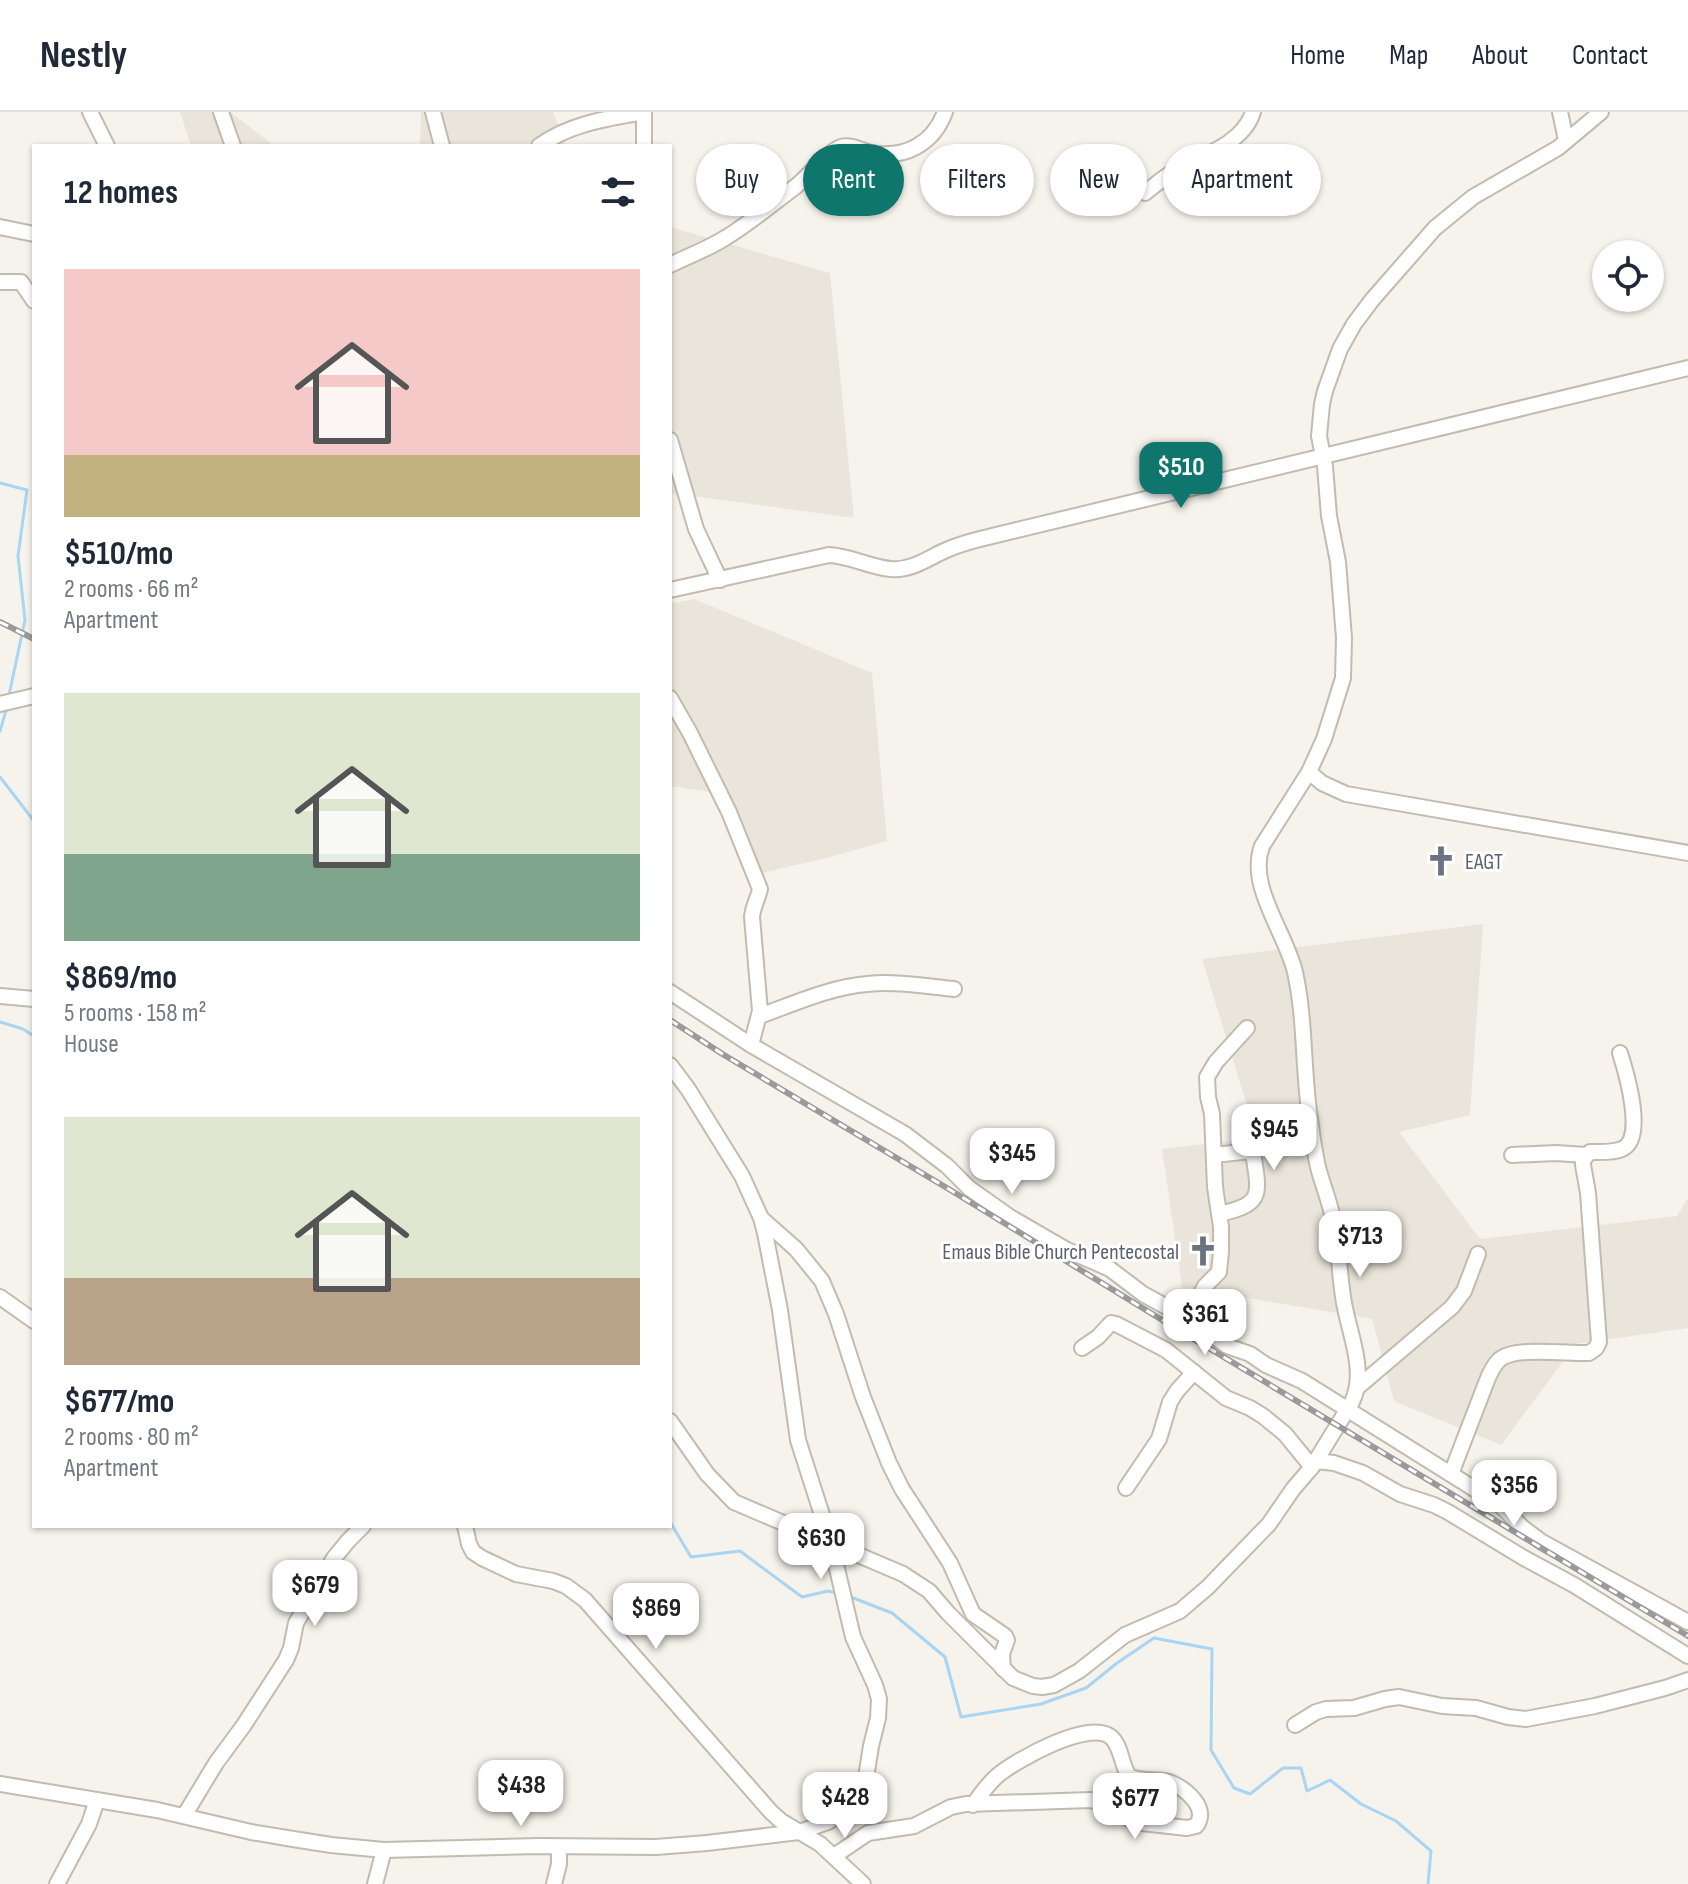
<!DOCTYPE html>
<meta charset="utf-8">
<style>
body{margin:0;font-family:"Sofia Sans Condensed",sans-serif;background:#f6f6f7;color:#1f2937;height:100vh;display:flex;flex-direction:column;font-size:30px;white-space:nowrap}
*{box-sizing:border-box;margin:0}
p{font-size:26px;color:#747a83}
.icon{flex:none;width:44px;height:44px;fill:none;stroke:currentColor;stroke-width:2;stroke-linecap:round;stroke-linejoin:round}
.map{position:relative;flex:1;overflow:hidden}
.side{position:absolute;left:32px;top:32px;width:640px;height:1384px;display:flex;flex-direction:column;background:#fff;border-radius:0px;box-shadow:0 2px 6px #0004}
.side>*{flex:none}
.hud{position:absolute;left:696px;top:32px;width:760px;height:72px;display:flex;gap:16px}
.fabs{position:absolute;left:1592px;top:128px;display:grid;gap:16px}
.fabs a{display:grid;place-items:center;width:72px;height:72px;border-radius:50%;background:#fff;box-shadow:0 2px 6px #0004;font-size:40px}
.price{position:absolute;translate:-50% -68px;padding:0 18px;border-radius:16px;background:#fff;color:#222;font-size:26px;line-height:52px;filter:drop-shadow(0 2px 4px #0008)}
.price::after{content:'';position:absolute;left:50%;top:48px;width:24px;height:18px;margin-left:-12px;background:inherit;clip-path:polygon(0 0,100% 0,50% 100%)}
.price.selected{background:#0f766e;color:#fff}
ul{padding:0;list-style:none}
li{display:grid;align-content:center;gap:16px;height:424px;padding:0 32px}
li span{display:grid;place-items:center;height:248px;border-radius:0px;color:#555}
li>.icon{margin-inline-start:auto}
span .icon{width:144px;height:144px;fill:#fffc;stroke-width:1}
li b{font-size:34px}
h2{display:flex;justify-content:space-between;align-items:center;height:96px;padding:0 32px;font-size:34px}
.pill{padding:0 28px;border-radius:36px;background:#fff;box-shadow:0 2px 6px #0004;font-size:28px;line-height:72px}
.pill.selected{background:#0f766e;color:#fff}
header{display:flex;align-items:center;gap:48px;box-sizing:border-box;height:112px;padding:0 40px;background:#fff;border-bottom:2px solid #e0e1e3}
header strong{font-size:38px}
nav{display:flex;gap:44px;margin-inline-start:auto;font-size:28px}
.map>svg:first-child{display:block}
.residential{fill:#eae5da}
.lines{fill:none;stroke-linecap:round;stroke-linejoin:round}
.stream{stroke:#a9d4f2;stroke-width:3}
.minor-casing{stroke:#c2bbae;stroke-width:18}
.minor{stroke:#fff;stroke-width:14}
.rail-casing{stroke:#9a9a9a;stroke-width:6}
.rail{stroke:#fff;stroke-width:3;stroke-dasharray:9;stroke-linecap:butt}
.labels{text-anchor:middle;stroke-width:6;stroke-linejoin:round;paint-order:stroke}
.worship-label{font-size:22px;fill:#5b616d;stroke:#fff;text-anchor:start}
</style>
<header>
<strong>Nestly</strong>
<nav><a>Home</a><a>Map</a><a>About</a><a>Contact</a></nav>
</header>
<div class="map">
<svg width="1688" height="1772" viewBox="0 0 1688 1772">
<rect width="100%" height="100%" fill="#f6f3ec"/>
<g class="residential">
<polygon points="180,0 230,0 275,34 191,34"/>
<polygon points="421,0 553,0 567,34 420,34"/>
<polygon points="670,115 830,161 854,406 670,381"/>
<polygon points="694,487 872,561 887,729 826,746 762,761 723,682 670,674 670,492"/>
<polygon points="1483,812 1470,1003 1399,1020 1480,1127 1677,1104 1688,1086 1688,1216 1576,1232 1501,1333 1394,1289 1372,1207 1182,1175 1162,1037 1257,1026 1202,847"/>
</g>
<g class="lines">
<g class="stream">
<polyline points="0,371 27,378 18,444 25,508 9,583"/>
<polyline points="0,619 7,595"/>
<polyline points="0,665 34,709"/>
<polyline points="0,910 23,917 34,924"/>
<polyline points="670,1410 691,1445 740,1439 802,1485 828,1479 836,1481"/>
<polyline points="848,1484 892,1501 945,1545 961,1605 1041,1592 1086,1576 1117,1551 1154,1526 1212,1537 1211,1638 1234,1676 1250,1682 1283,1656 1301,1656 1307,1679 1330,1668 1361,1692 1396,1709 1431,1739 1428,1772"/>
</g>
<g class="minor-casing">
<g id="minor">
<polyline points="90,0 107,34"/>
<polyline points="221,0 233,34"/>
<polyline points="433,0 442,34"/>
<polyline points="1560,0 1566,28"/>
<path d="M539 34C569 12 608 6 644 0"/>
<polyline points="644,34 644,0"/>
<path d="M1145 81C1155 73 1164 65 1175 59 1202 44 1243 32 1253 0"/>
<polyline points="0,115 34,122"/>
<path d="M670 153C688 144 708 137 725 126 750 111 772 92 795 75 807 66 829 39 841 35 851 32 862 39 871 41 905 47 933 32 945 0"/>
<polyline points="0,170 21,170 34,189"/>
<polyline points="670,328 696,417 720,468"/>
<path d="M670 478 829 443C851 444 869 455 891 457 910 459 927 447 944 439 955 434 968 430 980 427L1688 256"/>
<path d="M670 586 690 621 729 700 760 777C758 787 753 794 752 805L760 899 751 933"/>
<polyline points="0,592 34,584"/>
<polyline points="1309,660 1322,671 1346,682 1688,741"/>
<polyline points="670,880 751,933 905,1022 947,1054 969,1076 1010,1105 1067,1138 1110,1157 1143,1182 1196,1211 1227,1234 1250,1242 1266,1253 1302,1269 1500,1393 1522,1415 1542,1430 1688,1510"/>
<polyline points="0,884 34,887"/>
<path d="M759 904C794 892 830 875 867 872 895 869 925 874 954 877"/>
<path d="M1214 1043 1251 1039 1253 1041C1260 1084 1263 1092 1219 1102"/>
<polyline points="1512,1043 1556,1041 1586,1043"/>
<polyline points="762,1107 796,1137 822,1169 836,1202 863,1285 889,1351 902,1377 950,1451 973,1502 1005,1524 1007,1528 1002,1542 1003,1557"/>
<polyline points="0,1185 34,1209"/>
<polyline points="1196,1211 1198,1187 1205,1174 1219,1160 1221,1140 1221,1115 1215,1075 1212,1002 1208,985 1207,965 1216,950 1247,916"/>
<polyline points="1082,1236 1098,1225 1111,1211 1116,1212 1166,1238 1226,1286 1250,1296 1263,1304 1285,1322 1312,1355"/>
<polyline points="1358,1275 1452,1195 1464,1179 1478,1142"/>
<path d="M670 1309 707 1362 734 1390 903 1462 929 1479 948 1501 1013 1566 1033 1574 1042 1575 1054 1573 1079 1559 1125 1523 1180 1499 1208 1475 1269 1412 1293 1377 1312 1355 1352 1290C1366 1261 1351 1226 1345 1196 1339 1168 1340 1139 1334 1111 1331 1094 1324 1076 1319 1059 1314 1040 1312 1019 1309 999 1303 953 1305 905 1295 860 1286 821 1247 774 1262 734L1309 660 1324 627 1343 566 1344 526 1338 450 1329 404 1325 354 1319 324 1322 292 1325 279 1340 237 1354 212 1372 188 1435 116 1473 85 1558 36 1601 0"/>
<polyline points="1316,1349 1334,1351 1363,1361 1400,1382 1434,1393 1448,1400 1524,1446 1574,1473 1688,1544"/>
<path d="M1451 1362 1486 1271C1489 1263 1493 1254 1499 1248 1514 1234 1568 1242 1589 1241L1596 1236 1599 1230 1588 1081 1583 1053V1048L1590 1040C1600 1040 1613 1041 1622 1037 1646 1027 1626 960 1620 941"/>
<polyline points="1126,1376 1159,1327 1170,1290 1177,1279 1194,1260"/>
<polyline points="465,1414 469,1432 473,1440 482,1446 516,1462 553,1469 566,1474 585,1488 771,1700 781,1709 820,1732 863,1772"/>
<polyline points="1295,1613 1316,1600 1326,1597 1354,1596 1385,1587 1399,1585 1442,1594 1476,1596 1508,1605 1526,1607 1595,1594 1665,1576 1688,1568"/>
<polyline points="0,1672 157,1698 251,1720 293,1727 331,1733 384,1738 539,1734 656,1735 707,1731 799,1720 828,1710 855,1692 861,1687 864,1678 871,1634 878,1606 879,1587 875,1573 853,1525 831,1431 798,1328 780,1198 765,1121 761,1106 742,1064 688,977 670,953"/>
<polyline points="184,1704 216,1651 244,1613 286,1548 291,1536 296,1511 334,1446 348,1429 363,1414"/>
<path d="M834 1744 868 1721 914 1714 951 1695 966 1692 1091 1688 1105 1692 1130 1707 1142 1711 1187 1716 1196 1714C1210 1696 1185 1676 1169 1670 1155 1666 1142 1671 1129 1664 1121 1653 1122 1635 1111 1625 1089 1607 1016 1648 997 1664 988 1672 980 1683 973 1693"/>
<polyline points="57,1772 89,1712 97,1688"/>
<polyline points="375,1772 384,1738"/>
<polyline points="554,1772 559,1752 559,1735"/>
</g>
</g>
<use href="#minor" class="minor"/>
<g class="rail-casing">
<g id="rail">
<polyline points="0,510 34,527"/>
<polyline points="670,908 724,943 952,1079 1167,1211 1688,1524"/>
</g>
</g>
<use href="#rail" class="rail"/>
</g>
<defs>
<g id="church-bare" transform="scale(2.4)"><path d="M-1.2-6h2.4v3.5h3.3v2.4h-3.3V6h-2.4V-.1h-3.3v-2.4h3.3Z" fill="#6b7280" stroke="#fff" stroke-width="2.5" paint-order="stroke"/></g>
</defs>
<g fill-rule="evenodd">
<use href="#church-bare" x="1441" y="749"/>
<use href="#church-bare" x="1203" y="1139"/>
</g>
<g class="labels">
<g class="worship-label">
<text x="1465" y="757">EAGT</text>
<text x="1179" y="1147" text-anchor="end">Emaus Bible Church Pentecostal</text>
</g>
</g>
</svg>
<div class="fabs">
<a><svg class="icon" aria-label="locate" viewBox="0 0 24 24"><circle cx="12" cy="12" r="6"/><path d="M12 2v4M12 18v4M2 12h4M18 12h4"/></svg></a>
</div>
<b class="price selected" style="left:1181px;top:398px">$510</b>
<b class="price" style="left:1274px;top:1060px">$945</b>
<b class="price" style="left:1012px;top:1084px">$345</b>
<b class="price" style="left:1360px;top:1167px">$713</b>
<b class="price" style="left:1205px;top:1245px">$361</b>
<b class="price" style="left:1514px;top:1416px">$356</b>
<b class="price" style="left:821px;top:1469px">$630</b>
<b class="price" style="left:315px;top:1516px">$679</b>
<b class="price" style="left:656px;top:1539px">$869</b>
<b class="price" style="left:521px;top:1716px">$438</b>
<b class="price" style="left:845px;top:1728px">$428</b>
<b class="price" style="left:1135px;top:1729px">$677</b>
<div class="hud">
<a class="pill">Buy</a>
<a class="pill selected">Rent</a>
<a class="pill">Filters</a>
<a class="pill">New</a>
<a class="pill">Apartment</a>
</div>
<section class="side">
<h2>12 homes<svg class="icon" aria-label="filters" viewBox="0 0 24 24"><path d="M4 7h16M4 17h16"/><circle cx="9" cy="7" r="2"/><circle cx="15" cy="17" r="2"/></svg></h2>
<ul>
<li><span style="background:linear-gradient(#f6c9c9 75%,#c2b280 0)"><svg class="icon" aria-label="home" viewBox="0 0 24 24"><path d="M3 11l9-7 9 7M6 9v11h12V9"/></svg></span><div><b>$510/mo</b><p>2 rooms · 66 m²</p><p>Apartment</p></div></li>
<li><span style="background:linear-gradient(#dfe7d0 65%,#7fa58c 0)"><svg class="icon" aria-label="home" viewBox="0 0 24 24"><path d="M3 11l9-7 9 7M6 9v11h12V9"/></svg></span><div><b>$869/mo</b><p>5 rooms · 158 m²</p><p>House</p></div></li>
<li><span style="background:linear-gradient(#dfe7d0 65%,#b9a48a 0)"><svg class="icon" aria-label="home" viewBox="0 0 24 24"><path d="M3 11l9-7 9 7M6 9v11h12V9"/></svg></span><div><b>$677/mo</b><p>2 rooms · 80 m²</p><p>Apartment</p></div></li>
</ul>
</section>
</div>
